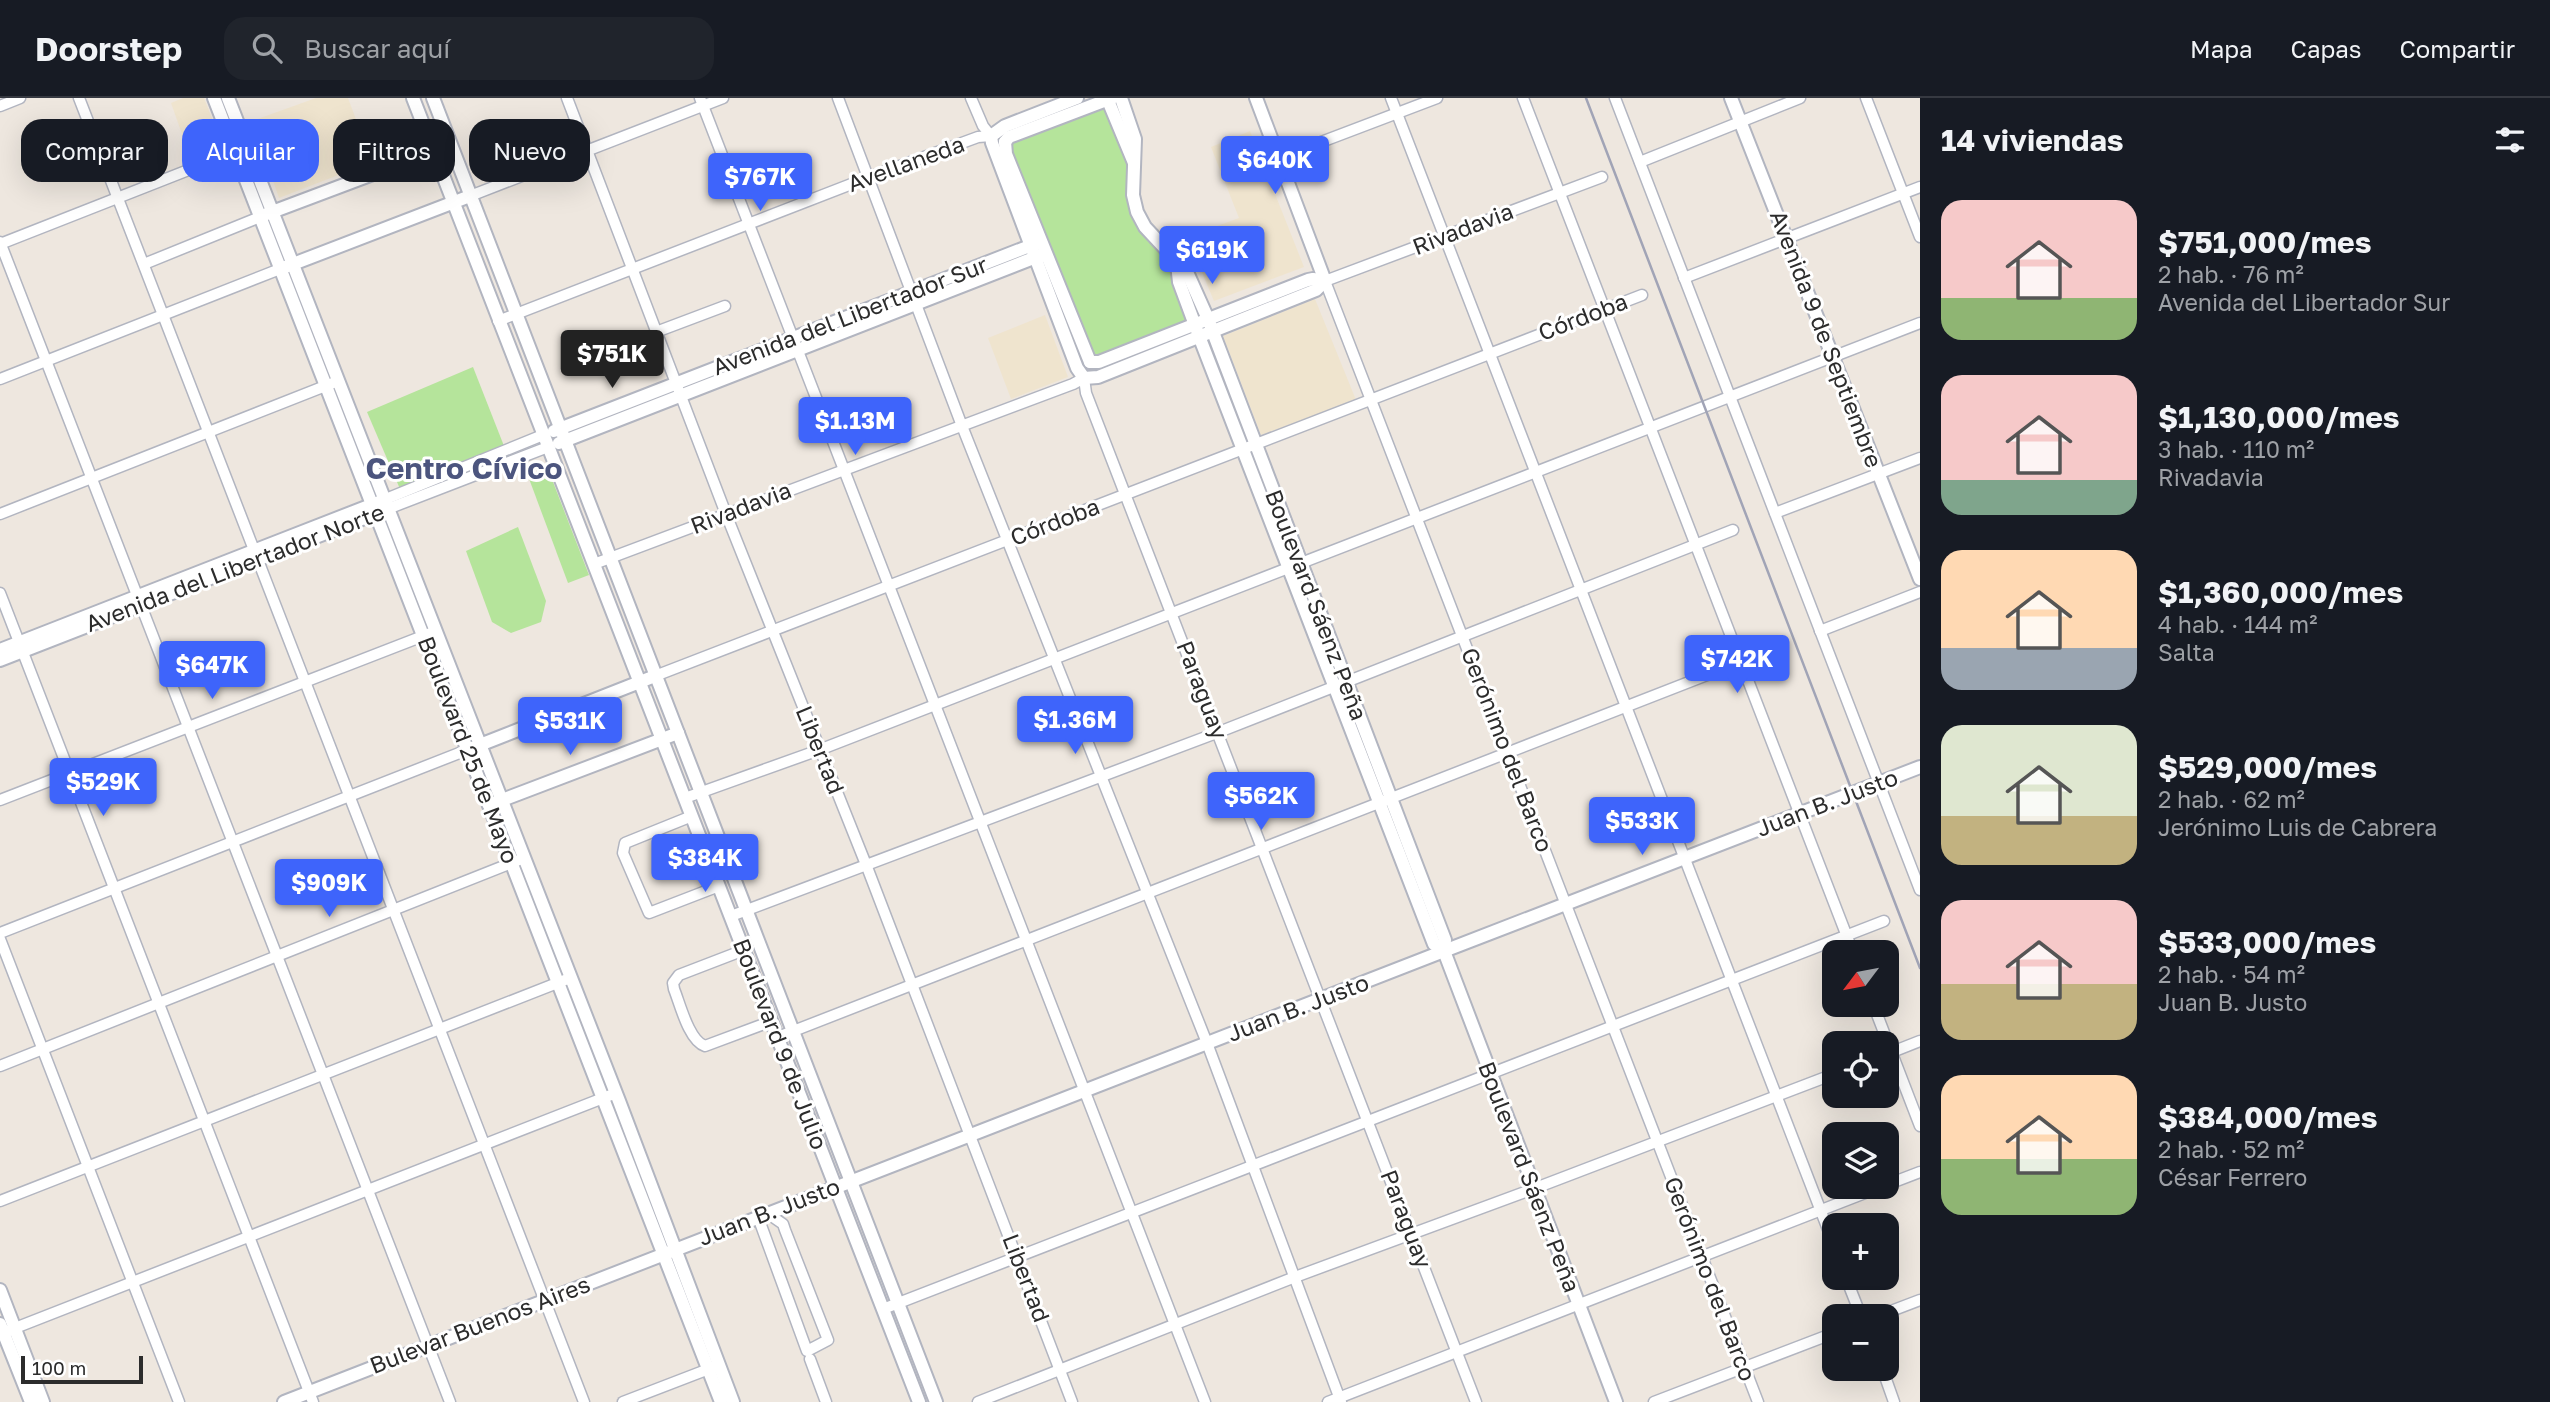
<!DOCTYPE html>
<html lang="es">
<meta charset="utf-8">
<style>
body{margin:0;font-family:"Golos Text",sans-serif;background:#20242c;color:#f1f3f6;height:100vh;display:flex;flex-direction:column;font-size:26px;white-space:nowrap}
*{box-sizing:border-box;margin:0}
p{font-size:23px;color:#9ea1a6}
.icon{flex:none;width:38px;height:38px;fill:none;stroke:currentColor;stroke-width:2;stroke-linecap:round;stroke-linejoin:round}
.map{position:relative;flex:1;overflow:hidden}
.drawer{display:flex;flex-direction:column;background:#171b24;width:630px}
.drawer>*{flex:none}
.hud{position:absolute;left:21px;top:21px;width:665px;height:63px;display:flex;gap:14px}
.needle{width:46px;rotate:238deg}
.fabs{position:absolute;left:1822px;top:842px;display:grid;gap:14px}
.fabs a{display:grid;place-items:center;width:77px;height:77px;border-radius:14px;background:#171b24;box-shadow:0 7px 28px #0002;font-size:35px}
.scale{position:absolute;left:21px;bottom:18px;width:122px;box-sizing:border-box;padding-left:7px;border:4px solid #2c2c2c;border-top:0;font-size:19px;line-height:24px;white-space:nowrap;color:#2c2c2c;-webkit-text-stroke:5px #fff;paint-order:stroke}
.price{position:absolute;translate:-50% -60px;padding:0 16px;border-radius:7px;background:#3e64fb;color:#fff;font-size:23px;line-height:46px;filter:drop-shadow(0 2px 4px #0008)}
.price::after{content:'';position:absolute;left:50%;top:42px;width:21px;height:16px;margin-left:-10px;background:inherit;clip-path:polygon(0 0,100% 0,50% 100%)}
.price.current{background:#222;color:#fff}
ul{padding:0;list-style:none}
li{display:flex;align-items:center;gap:21px;height:175px;padding:0 21px}
li span{display:grid;place-items:center;flex:none;width:196px;height:140px;border-radius:21px;color:#555}
li>.icon{margin-inline-start:auto}
span .icon{width:84px;height:84px;fill:#fffc;stroke-width:1}
li b{font-size:30px}
h2{display:flex;justify-content:space-between;align-items:center;height:84px;padding:0 21px;font-size:30px}
.chip{padding:0 24px;border-radius:21px;background:#171b24;box-shadow:0 7px 28px #0002;font-size:24px;line-height:63px}
.chip.current{background:#3e64fb;color:#fff}
header{display:flex;align-items:center;gap:42px;box-sizing:border-box;height:98px;padding:0 35px;background:#171b24;border-bottom:2px solid #363941}
header strong{font-size:33px}
nav{display:flex;gap:38px;margin-inline-start:auto;font-size:24px}
.search{width:490px;height:63px;background:#20242c;display:flex;align-items:center;gap:18px;box-sizing:border-box;padding:0 24px;border-radius:21px;color:#9ea1a6;font-size:26px}
main{display:flex;flex:1;min-height:0}
.map>svg:first-child{display:block}
.education{fill:#efe4ce}
.green{fill:#b5e49b}
.lines{fill:none;stroke-linecap:round;stroke-linejoin:round}
.minor-casing{stroke:#b2b5c0;stroke-width:13}
.tertiary-casing{stroke:#b2b5c0;stroke-width:16}
.secondary-casing{stroke:#b2b5c0;stroke-width:16}
.minor{stroke:#fff;stroke-width:10}
.tertiary{stroke:#fff;stroke-width:12}
.secondary{stroke:#fff;stroke-width:12}
.rail{stroke:#a1a4b6;stroke-width:2.5}
.labels{text-anchor:middle;stroke-width:6;stroke-linejoin:round;paint-order:stroke}
.street-label{font-size:23px;fill:#2c2c2c;stroke:#fff}
.district-label{font-size:30px;font-weight:bold;fill:#4c557e;stroke:#fff}
</style>
<header>
<strong>Doorstep</strong>
<div class="search"><svg class="icon" aria-label="search" viewBox="0 0 24 24"><circle cx="10" cy="10" r="6"/><path d="M15 15l6 6"/></svg>Buscar aquí</div>
<nav><a>Mapa</a><a>Capas</a><a>Compartir</a></nav>
</header>
<main>
<div class="map">
<svg width="1920" height="1304" viewBox="0 0 1920 1304">
<rect width="100%" height="100%" fill="#eee7df"/>
<g class="education">
<polygon points="183,0 204,0 220,41 188,53 171,5"/>
<polygon points="316,0 348,0 372,64 279,100 252,23"/>
<polygon points="1250,33 1304,169 1214,203 1187,139 1239,120 1211,49"/>
<polygon points="1315,201 1356,302 1261,337 1223,238"/>
<polygon points="1045,217 1068,279 1011,301 988,240"/>
</g>
<g class="green">
<polygon points="1107,2 1126,48 1134,106 1177,166 1195,226 1093,265 1006,56 1009,39"/>
<polygon points="473,269 504,348 400,391 367,314"/>
<polygon points="548,371 589,477 568,485 528,378"/>
<polygon points="518,429 546,503 541,524 511,535 492,524 466,453"/>
</g>
<g class="lines">
<g class="minor-casing">
<g id="minor">
<polyline points="79,0 584,1304"/>
<polyline points="567,0 726,416 867,769 1072,1304"/>
<polyline points="700,0 1205,1304"/>
<polyline points="838,0 962,328 1207,945 1341,1304"/>
<polyline points="971,0 983,28 991,38"/>
<polyline points="1391,0 1834,1147"/>
<polyline points="1523,0 1853,854"/>
<polyline points="1615,0 1920,792"/>
<polyline points="1866,0 1920,139"/>
<polyline points="0,8 20,0"/>
<polyline points="1279,60 1437,0"/>
<polyline points="1640,64 1800,0"/>
<polyline points="1602,79 1325,183 1758,1304"/>
<polyline points="470,98 723,0"/>
<polyline points="0,144 450,1304"/>
<polyline points="0,146 247,49"/>
<polyline points="144,166 260,119"/>
<polyline points="1684,180 1920,89"/>
<polyline points="498,223 867,80 978,39 991,38"/>
<polyline points="656,234 725,208"/>
<polyline points="0,281 280,171"/>
<polyline points="386,401 543,337"/>
<polyline points="390,410 548,349"/>
<polyline points="1775,415 1920,360"/>
<polyline points="0,416 338,283"/>
<polyline points="594,466 1073,286 1084,280 1086,295 1476,1304"/>
<polyline points="0,495 313,1304"/>
<polyline points="1820,533 1920,494"/>
<polyline points="655,578 1642,197"/>
<polyline points="685,700 819,652 1920,225"/>
<polyline points="0,702 436,533"/>
<polyline points="692,718 625,745 623,755 649,815 719,788"/>
<polyline points="731,818 1219,634 1733,432"/>
<polyline points="0,835 467,652"/>
<polyline points="0,841 179,1304"/>
<path d="M744 852 679 877 673 885 674 891C680 906 689 943 705 948L772 923"/>
<polyline points="1873,906 1920,1028"/>
<polyline points="778,939 1779,549"/>
<polyline points="1887,956 1920,943"/>
<polyline points="0,968 524,760"/>
<polyline points="1886,1087 1920,1074"/>
<polyline points="0,1103 570,880"/>
<polyline points="758,1119 807,1253 828,1242 785,1132 783,1126 767,1115"/>
<polyline points="1846,1180 1861,1218"/>
<polyline points="883,1211 1884,823"/>
<polyline points="1878,1218 1920,1202"/>
<polyline points="10,1232 616,995"/>
<polyline points="810,1261 826,1304"/>
<polyline points="1882,1270 1894,1304"/>
<polyline points="623,1304 714,1269"/>
<polyline points="978,1304 1295,1179 1533,1091 1834,976"/>
<polyline points="1328,1304 1883,1088"/>
<polyline points="1654,1304 1834,1235"/>
</g>
</g>
<g class="tertiary-casing">
<g id="tertiary">
<polyline points="1731,0 1920,481"/>
<polyline points="264,117 450,47"/>
<polyline points="280,171 470,98"/>
<polyline points="467,652 655,578"/>
<polyline points="489,707 678,635"/>
<polyline points="1444,853 1920,669"/>
</g>
</g>
<g class="secondary-casing">
<g id="secondary">
<polyline points="214,0 721,1304"/>
<polyline points="228,0 619,1003 733,1304"/>
<polyline points="413,0 919,1304"/>
<polyline points="433,0 936,1304"/>
<polyline points="1107,0 1134,65"/>
<polyline points="1121,0 1135,41 1133,97 1137,114 1145,129 1187,174 1208,221 1445,842 1444,853 1616,1304"/>
<polyline points="1256,0 1325,183"/>
<polyline points="991,38 992,45 1077,270 1084,280"/>
<polyline points="991,38 1005,28 1077,0"/>
<polyline points="1005,44 1006,56 1090,264"/>
<polyline points="1005,44 1009,39 1112,0"/>
<polyline points="1177,166 1179,184 1199,238 1434,846 1444,853"/>
<polyline points="1090,264 1099,264 1308,182 1313,181 1325,183"/>
<polyline points="1084,280 1098,279 1316,192 1325,183"/>
<polyline points="554,333 1040,144"/>
<polyline points="559,345 1044,156"/>
<polyline points="0,552 379,404"/>
<polyline points="0,562 385,412"/>
<polyline points="0,1192 43,1304"/>
<polyline points="0,1226 31,1304"/>
<polyline points="284,1304 1444,853"/>
</g>
</g>
<use href="#minor" class="minor"/>
<use href="#tertiary" class="tertiary"/>
<use href="#secondary" class="secondary"/>
<polyline class="rail" points="1586,0 1920,870"/>
</g>
<g class="labels">
<g class="street-label">
<text transform="translate(906 66) rotate(-20)" y="8">Avellaneda</text>
<text transform="translate(1463 131) rotate(-21)" y="8">Rivadavia</text>
<text transform="translate(850 218) rotate(-21)" y="8">Avenida del Libertador Sur</text>
<text transform="translate(1583 219) rotate(-21)" y="8">Córdoba</text>
<text transform="translate(1826 241) rotate(69)" y="8">Avenida 9 de Septiembre</text>
<text transform="translate(741 410) rotate(-21)" y="8">Rivadavia</text>
<text transform="translate(1055 424) rotate(-21)" y="8">Córdoba</text>
<text transform="translate(235 470) rotate(-21)" y="8">Avenida del Libertador Norte</text>
<text transform="translate(1316 507) rotate(69)" y="8">Boulevard Sáenz Peña</text>
<text transform="translate(1202 592) rotate(69)" y="8">Paraguay</text>
<text transform="translate(468 652) rotate(69)" y="8">Boulevard 25 de Mayo</text>
<text transform="translate(820 652) rotate(68)" y="8">Libertad</text>
<text transform="translate(1507 652) rotate(69)" y="8">Gerónimo del Barco</text>
<text transform="translate(1827 705) rotate(-21)" y="8">Juan B. Justo</text>
<text transform="translate(1298 910) rotate(-21)" y="8">Juan B. Justo</text>
<text transform="translate(780 946) rotate(69)" y="8">Boulevard 9 de Julio</text>
<text transform="translate(1529 1079) rotate(69)" y="8">Boulevard Sáenz Peña</text>
<text transform="translate(769 1114) rotate(-21)" y="8">Juan B. Justo</text>
<text transform="translate(1406 1121) rotate(69)" y="8">Paraguay</text>
<text transform="translate(1026 1180) rotate(69)" y="8">Libertad</text>
<text transform="translate(1710 1181) rotate(69)" y="8">Gerónimo del Barco</text>
<text transform="translate(480 1227) rotate(-21)" y="8">Bulevar Buenos Aires</text>
</g>
<g class="district-label">
<text x="464" y="381">Centro Cívico</text>
</g>
</g>
</svg>
<div class="fabs">
<a><svg class="needle" viewBox="-14 -14 28 28"><path d="M0-13l5 13h-10z" fill="#e53935"/><path d="M0 13l5-13h-10z" fill="#9ea1a6"/></svg></a>
<a><svg class="icon" aria-label="locate" viewBox="0 0 24 24"><circle cx="12" cy="12" r="6"/><path d="M12 2v4M12 18v4M2 12h4M18 12h4"/></svg></a>
<a><svg class="icon" aria-label="layers" viewBox="0 0 24 24"><path d="M12 4l9 5-9 5-9-5zM3 14l9 5 9-5"/></svg></a>
<a>+</a>
<a>−</a>
</div>
<div class="scale">100 m</div>
<b class="price" style="left:1275px;top:98px">$640K</b>
<b class="price" style="left:760px;top:115px">$767K</b>
<b class="price" style="left:1212px;top:188px">$619K</b>
<b class="price current" style="left:612px;top:292px">$751K</b>
<b class="price" style="left:855px;top:359px">$1.13M</b>
<b class="price" style="left:1737px;top:597px">$742K</b>
<b class="price" style="left:212px;top:603px">$647K</b>
<b class="price" style="left:1075px;top:658px">$1.36M</b>
<b class="price" style="left:570px;top:659px">$531K</b>
<b class="price" style="left:103px;top:720px">$529K</b>
<b class="price" style="left:1261px;top:734px">$562K</b>
<b class="price" style="left:1642px;top:759px">$533K</b>
<b class="price" style="left:705px;top:796px">$384K</b>
<b class="price" style="left:329px;top:821px">$909K</b>
<div class="hud">
<a class="chip">Comprar</a>
<a class="chip current">Alquilar</a>
<a class="chip">Filtros</a>
<a class="chip">Nuevo</a>
</div>
</div>
<section class="drawer">
<h2>14 viviendas<svg class="icon" aria-label="filters" viewBox="0 0 24 24"><path d="M4 7h16M4 17h16"/><circle cx="9" cy="7" r="2"/><circle cx="15" cy="17" r="2"/></svg></h2>
<ul>
<li><span style="background:linear-gradient(#f6c9c9 70%,#8fb573 0)"><svg class="icon" aria-label="home" viewBox="0 0 24 24"><path d="M3 11l9-7 9 7M6 9v11h12V9"/></svg></span><div><b>$751,000/mes</b><p>2 hab. · 76 m²</p><p>Avenida del Libertador Sur</p></div></li>
<li><span style="background:linear-gradient(#f6c9c9 75%,#7fa58c 0)"><svg class="icon" aria-label="home" viewBox="0 0 24 24"><path d="M3 11l9-7 9 7M6 9v11h12V9"/></svg></span><div><b>$1,130,000/mes</b><p>3 hab. · 110 m²</p><p>Rivadavia</p></div></li>
<li><span style="background:linear-gradient(#ffd9b3 70%,#9aa5b1 0)"><svg class="icon" aria-label="home" viewBox="0 0 24 24"><path d="M3 11l9-7 9 7M6 9v11h12V9"/></svg></span><div><b>$1,360,000/mes</b><p>4 hab. · 144 m²</p><p>Salta</p></div></li>
<li><span style="background:linear-gradient(#dfe7d0 65%,#c2b280 0)"><svg class="icon" aria-label="home" viewBox="0 0 24 24"><path d="M3 11l9-7 9 7M6 9v11h12V9"/></svg></span><div><b>$529,000/mes</b><p>2 hab. · 62 m²</p><p>Jerónimo Luis de Cabrera</p></div></li>
<li><span style="background:linear-gradient(#f6c9c9 60%,#c2b280 0)"><svg class="icon" aria-label="home" viewBox="0 0 24 24"><path d="M3 11l9-7 9 7M6 9v11h12V9"/></svg></span><div><b>$533,000/mes</b><p>2 hab. · 54 m²</p><p>Juan B. Justo</p></div></li>
<li><span style="background:linear-gradient(#ffd9b3 60%,#8fb573 0)"><svg class="icon" aria-label="home" viewBox="0 0 24 24"><path d="M3 11l9-7 9 7M6 9v11h12V9"/></svg></span><div><b>$384,000/mes</b><p>2 hab. · 52 m²</p><p>César Ferrero</p></div></li>
</ul>
</section>
</main>
